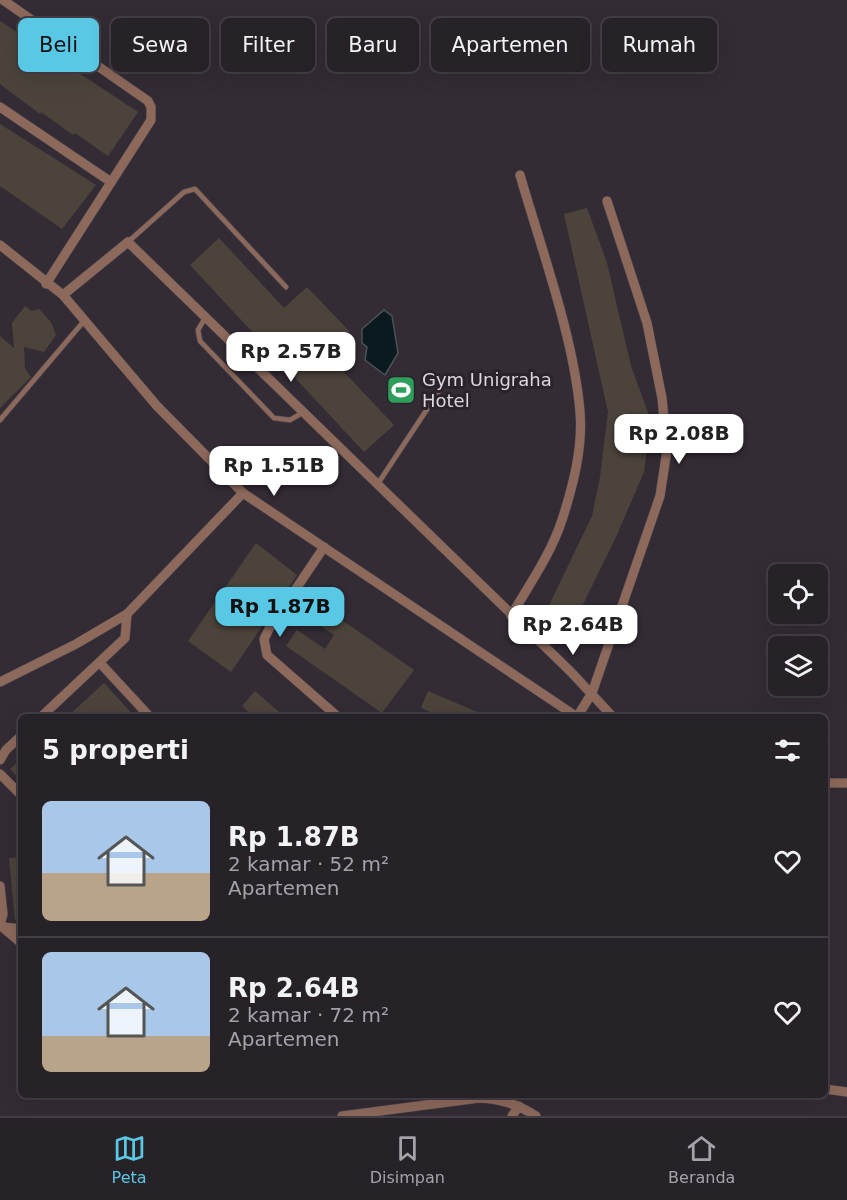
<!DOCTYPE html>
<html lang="id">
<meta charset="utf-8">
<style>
body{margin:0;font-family:"DejaVu Sans",sans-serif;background:#2f2930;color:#f1f3f6;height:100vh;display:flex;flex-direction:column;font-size:22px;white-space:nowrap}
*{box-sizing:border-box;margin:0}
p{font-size:20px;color:#a4a3a8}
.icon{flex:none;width:33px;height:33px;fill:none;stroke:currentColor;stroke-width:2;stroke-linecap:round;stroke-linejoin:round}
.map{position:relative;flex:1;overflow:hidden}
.details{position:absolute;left:18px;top:714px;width:810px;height:384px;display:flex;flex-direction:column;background:#272128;border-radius:9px;box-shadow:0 6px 24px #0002,0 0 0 2px #433e45}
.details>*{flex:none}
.guide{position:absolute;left:18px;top:18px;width:812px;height:54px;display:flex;gap:12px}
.fabs{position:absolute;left:768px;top:564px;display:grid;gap:12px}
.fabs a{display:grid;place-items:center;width:60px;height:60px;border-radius:9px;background:#272128;box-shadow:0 6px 24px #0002,0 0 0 2px #433e45;font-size:30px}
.price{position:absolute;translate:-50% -51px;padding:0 14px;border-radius:12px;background:#fff;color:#222;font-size:20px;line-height:39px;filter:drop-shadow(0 2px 3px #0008)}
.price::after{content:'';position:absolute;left:50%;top:36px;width:18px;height:14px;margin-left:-9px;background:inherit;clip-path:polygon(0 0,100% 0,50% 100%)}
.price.on{background:#59c8e5;color:#111}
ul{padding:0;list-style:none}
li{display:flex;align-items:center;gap:18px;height:150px;padding:0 24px}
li+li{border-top:2px solid #433e45}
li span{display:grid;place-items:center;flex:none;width:168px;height:120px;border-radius:9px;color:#555}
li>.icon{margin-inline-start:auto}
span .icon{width:72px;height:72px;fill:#fffc;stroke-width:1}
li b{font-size:26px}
h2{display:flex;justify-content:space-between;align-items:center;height:72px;padding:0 24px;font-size:26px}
.tag{padding:0 21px;border-radius:9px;background:#272128;box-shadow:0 6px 24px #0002,0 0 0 2px #433e45;font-size:21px;line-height:54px}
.tag.on{background:#59c8e5;color:#111}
.tabs{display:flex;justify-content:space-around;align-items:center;height:84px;border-top:2px solid #433e45;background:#272128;font-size:16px;color:#a4a3a8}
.tabs a{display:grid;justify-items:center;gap:3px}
.tabs .on{color:#59c8e5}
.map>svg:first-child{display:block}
.water{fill:#0b1a1e;stroke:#4a5357;stroke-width:1.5}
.building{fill:#4c443b}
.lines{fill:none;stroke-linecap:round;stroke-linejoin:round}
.lane-casing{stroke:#4f4750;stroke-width:6}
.street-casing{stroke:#4f4750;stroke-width:10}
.lane{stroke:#8c695b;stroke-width:4.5}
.street{stroke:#8c695b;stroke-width:9}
.labels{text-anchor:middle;stroke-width:6;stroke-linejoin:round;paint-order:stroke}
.poi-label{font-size:18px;fill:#dcd7dd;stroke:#2a232b;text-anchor:start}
</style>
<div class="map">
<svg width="847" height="1116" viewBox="0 0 847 1116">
<rect width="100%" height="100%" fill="#342c35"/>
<polygon class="water" points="384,310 392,316 398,353 385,375 365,360 367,347 362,343 362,329"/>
<g class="building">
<polygon points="0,21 138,112 108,156 75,133 73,135 41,112 40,114 0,84"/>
<polygon points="0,124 96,185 62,229 0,186"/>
<polygon points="587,208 607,263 631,366 651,421 644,472 616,537 571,629 542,620 592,516 600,477 608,412 564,214"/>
<polygon points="219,238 284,308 307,287 350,332 326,353 394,425 364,452 190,265"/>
<polygon points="25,306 32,311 39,309 51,322 56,335 44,352 24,347 25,368 31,377 0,408 0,336 14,348 12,323"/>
<polygon points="256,543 297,575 231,672 188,641"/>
<polygon points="316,602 414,670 382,713 286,646 297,630 325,649 334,635 306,616"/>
<polygon points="104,683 135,717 67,717"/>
<polygon points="255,691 285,717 254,717 242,706"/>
<polygon points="428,691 489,717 442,717 421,708"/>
<polygon points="21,759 21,781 10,769"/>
<polygon points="21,857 21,919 15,920 9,858"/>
</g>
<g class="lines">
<g class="lane-casing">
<g id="lane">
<polyline points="128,242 184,192 195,189 286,287"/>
<polyline points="205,318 198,330 200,341 274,418 290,420 302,413"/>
<polyline points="0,420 84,321"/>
<polyline points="377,485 447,379"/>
</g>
</g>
<g class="street-casing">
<g id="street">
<polyline points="3,0 148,101 151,107 151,120 46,284"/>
<polyline points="0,107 111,182"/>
<polyline points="0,245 63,295 157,406 243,493 577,717"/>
<polyline points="63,295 128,242 571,672 613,717"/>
<polyline points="324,547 269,629 264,639 267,655 338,717"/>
<path d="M511 616C529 585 551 554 562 520 573 486 583 448 580 412 574 338 541 248 520 175"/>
<polyline points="100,663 150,717"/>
<polyline points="0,682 76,644 127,614 243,493"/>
<polyline points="41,717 125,638 127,614"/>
<polyline points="577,717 592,693 660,496 667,450 662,398 647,323 607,201"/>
<polyline points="0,760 6,750 21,736"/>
<polyline points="0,774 21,795"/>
<polyline points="825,783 847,783"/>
<polyline points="0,886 3,914 0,925"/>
<polyline points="0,925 21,943"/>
<polyline points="4,927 21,929"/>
<polyline points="825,1089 847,1092"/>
<path d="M342 1116 479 1098C501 1099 517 1104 536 1116"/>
<polyline points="512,1116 519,1106"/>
</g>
</g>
<use href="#lane" class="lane"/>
<use href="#street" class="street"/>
</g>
<defs>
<g id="stadium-square" transform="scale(1.5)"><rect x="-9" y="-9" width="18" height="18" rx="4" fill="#2e9e5b" stroke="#2a232b"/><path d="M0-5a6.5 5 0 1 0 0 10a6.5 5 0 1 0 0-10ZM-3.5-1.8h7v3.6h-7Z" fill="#fff"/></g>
</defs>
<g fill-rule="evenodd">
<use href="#stadium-square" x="401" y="390"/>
</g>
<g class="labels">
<g class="poi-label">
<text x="422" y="386">Gym Unigraha<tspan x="422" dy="21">Hotel</tspan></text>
</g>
</g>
</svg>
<div class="fabs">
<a><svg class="icon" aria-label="locate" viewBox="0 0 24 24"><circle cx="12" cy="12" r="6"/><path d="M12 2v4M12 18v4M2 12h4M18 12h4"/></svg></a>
<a><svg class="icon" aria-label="layers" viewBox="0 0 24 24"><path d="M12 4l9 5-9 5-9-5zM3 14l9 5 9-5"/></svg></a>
</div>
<b class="price" style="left:291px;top:383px">Rp 2.57B</b>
<b class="price" style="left:679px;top:465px">Rp 2.08B</b>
<b class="price" style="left:274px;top:497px">Rp 1.51B</b>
<b class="price on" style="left:280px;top:638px">Rp 1.87B</b>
<b class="price" style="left:573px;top:656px">Rp 2.64B</b>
<div class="guide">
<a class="tag on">Beli</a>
<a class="tag">Sewa</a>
<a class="tag">Filter</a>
<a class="tag">Baru</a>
<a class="tag">Apartemen</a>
<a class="tag">Rumah</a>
</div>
<section class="details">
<h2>5 properti<svg class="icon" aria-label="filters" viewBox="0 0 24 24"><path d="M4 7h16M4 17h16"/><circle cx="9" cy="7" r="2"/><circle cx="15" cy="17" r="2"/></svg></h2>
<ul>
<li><span style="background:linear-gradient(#a9c7e8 60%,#b9a48a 0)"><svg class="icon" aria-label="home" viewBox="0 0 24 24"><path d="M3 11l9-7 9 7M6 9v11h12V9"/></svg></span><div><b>Rp 1.87B</b><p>2 kamar · 52 m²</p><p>Apartemen</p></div><svg class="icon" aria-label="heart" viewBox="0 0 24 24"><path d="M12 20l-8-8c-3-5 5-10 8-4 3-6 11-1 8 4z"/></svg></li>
<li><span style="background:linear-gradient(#a9c7e8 70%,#b9a48a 0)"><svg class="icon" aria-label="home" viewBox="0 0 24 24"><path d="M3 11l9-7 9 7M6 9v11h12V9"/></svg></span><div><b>Rp 2.64B</b><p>2 kamar · 72 m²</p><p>Apartemen</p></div><svg class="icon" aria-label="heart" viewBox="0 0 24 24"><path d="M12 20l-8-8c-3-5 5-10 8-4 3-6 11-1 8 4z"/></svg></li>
</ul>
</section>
</div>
<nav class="tabs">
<a class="on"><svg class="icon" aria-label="map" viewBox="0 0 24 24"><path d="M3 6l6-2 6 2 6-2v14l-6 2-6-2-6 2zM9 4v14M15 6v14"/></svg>Peta</a>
<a><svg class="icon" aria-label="saved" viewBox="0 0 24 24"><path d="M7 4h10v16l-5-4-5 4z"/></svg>Disimpan</a>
<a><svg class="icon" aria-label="home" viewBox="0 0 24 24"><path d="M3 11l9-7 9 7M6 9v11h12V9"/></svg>Beranda</a>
</nav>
